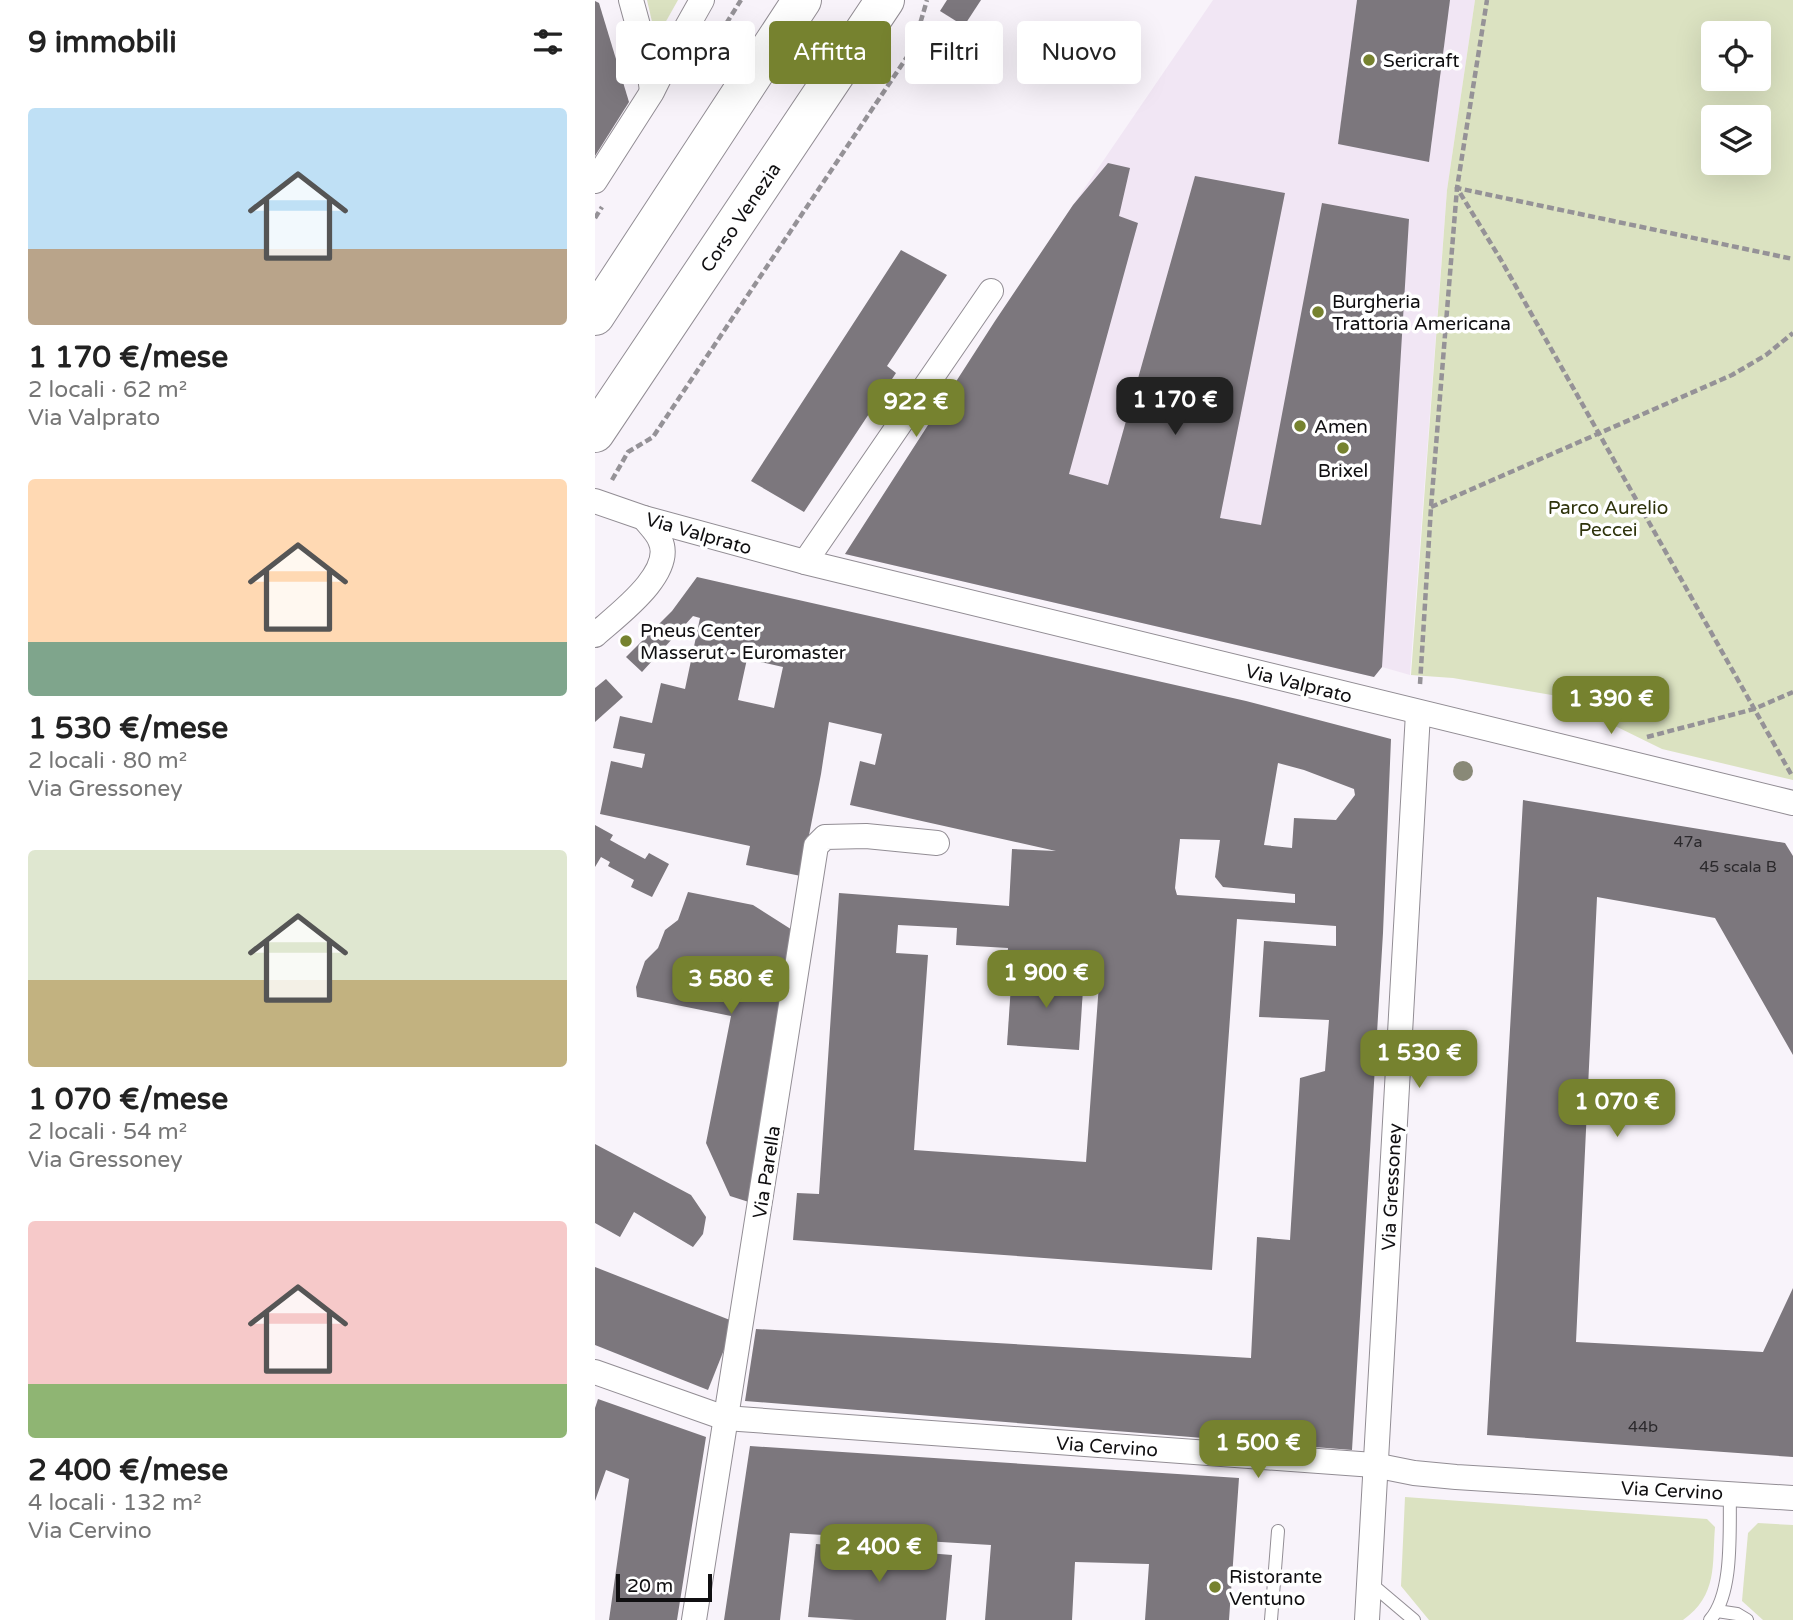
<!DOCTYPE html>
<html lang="it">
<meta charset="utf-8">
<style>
body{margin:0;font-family:"Varela Round",sans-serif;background:#f6f6f6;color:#222;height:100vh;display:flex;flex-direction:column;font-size:26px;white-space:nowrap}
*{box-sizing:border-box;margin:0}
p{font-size:23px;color:#767676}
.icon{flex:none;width:38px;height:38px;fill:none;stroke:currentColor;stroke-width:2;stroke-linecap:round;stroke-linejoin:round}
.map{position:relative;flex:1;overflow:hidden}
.details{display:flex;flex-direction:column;background:#fff;width:595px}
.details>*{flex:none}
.top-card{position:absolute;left:21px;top:21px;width:665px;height:63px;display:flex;gap:14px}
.buttons{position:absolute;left:1106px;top:21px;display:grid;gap:14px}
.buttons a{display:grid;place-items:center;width:70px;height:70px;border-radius:7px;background:#fff;box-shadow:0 7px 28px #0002;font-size:35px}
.scale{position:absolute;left:21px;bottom:18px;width:96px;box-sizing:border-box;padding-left:7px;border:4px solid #100f11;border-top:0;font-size:19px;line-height:24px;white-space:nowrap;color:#100f11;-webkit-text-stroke:5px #fff;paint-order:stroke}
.price{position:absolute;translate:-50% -60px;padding:0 16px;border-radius:14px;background:#76822f;color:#fff;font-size:23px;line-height:46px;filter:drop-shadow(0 2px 4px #0008)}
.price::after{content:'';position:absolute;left:50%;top:42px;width:21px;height:16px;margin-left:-10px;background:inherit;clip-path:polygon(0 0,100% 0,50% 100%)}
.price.current{background:#222;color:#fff}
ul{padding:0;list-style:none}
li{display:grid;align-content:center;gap:14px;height:371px;padding:0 28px}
li span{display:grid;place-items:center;height:217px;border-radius:7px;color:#555}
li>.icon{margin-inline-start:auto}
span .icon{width:126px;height:126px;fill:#fffc;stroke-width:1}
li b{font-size:30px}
h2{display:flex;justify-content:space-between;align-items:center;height:84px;padding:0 28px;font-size:30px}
.chip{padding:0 24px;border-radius:7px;background:#fff;box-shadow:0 7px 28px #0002;font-size:24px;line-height:63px}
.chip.current{background:#76822f;color:#fff}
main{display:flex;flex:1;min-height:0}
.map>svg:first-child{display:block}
.built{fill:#f1e6f4}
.green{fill:#dbe2c1;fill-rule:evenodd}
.building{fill:#7c777d;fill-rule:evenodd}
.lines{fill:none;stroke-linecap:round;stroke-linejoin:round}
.lane-casing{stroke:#928d94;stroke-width:14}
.street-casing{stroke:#928d94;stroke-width:26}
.primary-casing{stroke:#928d94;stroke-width:40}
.path{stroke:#959297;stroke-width:4.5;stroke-dasharray:7 3.5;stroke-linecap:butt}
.lane{stroke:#fff;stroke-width:12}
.street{stroke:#fff;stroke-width:24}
.primary{stroke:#fff;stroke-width:38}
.tree{fill:#898977}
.poi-dot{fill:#76822f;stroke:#fff;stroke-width:2.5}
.labels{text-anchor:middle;stroke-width:7;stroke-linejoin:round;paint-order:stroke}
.number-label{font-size:16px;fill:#2b292c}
.poi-label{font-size:19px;fill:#100f11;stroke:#fff;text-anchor:start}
.street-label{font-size:19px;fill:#100f11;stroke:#fff}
.park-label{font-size:19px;fill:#2e330b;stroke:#fff}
</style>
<main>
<section class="details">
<h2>9 immobili<svg class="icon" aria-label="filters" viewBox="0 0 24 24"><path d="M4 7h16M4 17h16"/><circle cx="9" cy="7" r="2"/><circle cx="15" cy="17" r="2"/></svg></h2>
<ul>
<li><span style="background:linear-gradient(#bfe0f5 65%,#b9a48a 0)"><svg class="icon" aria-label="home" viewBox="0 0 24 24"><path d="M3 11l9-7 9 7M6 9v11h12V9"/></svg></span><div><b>1 170 €/mese</b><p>2 locali · 62 m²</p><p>Via Valprato</p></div></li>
<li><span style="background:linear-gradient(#ffd9b3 75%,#7fa58c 0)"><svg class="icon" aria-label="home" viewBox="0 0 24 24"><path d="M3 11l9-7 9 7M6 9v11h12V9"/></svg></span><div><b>1 530 €/mese</b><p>2 locali · 80 m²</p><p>Via Gressoney</p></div></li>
<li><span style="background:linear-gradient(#dfe7d0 60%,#c2b280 0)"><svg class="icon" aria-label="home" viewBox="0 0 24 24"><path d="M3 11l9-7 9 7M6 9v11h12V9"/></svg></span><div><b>1 070 €/mese</b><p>2 locali · 54 m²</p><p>Via Gressoney</p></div></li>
<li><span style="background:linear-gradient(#f6c9c9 75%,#8fb573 0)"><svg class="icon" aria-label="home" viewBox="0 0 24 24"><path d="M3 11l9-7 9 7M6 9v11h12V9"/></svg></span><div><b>2 400 €/mese</b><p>4 locali · 132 m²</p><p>Via Cervino</p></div></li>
</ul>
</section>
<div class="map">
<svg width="1198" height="1620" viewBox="0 0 1198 1620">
<rect width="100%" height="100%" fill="#f8f3fa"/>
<polygon class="built" points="618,0 880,0 852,190 815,675 787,667 779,677 250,554 478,205"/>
<g class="green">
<polygon points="52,0 83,0 61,39"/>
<path d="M880 0H1198V780L1067 749 1010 721 1009 704 858 678 816 675 852 190ZM1118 33H1164V79H1118ZM1118 117H1164V163H1118Z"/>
<path d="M810 1497 1112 1519 1120 1527C1117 1565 1123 1595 1088 1620H834L806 1586Z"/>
<polygon points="1163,1523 1198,1525 1198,1620 1168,1620 1147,1601 1153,1533"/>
</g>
<g class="building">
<polygon points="352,0 386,0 369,26 345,11"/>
<polygon points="762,0 855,0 834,162 743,144"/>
<polygon points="0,1 4,3 34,102 0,156"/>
<polygon points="513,163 535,168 524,216 543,223 474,474 513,485 600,176 690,193 625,518 666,525 727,203 814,219 787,667 779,677 250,554 400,321 478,205"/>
<polygon points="306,250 352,275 292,366 301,373 209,512 156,481"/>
<path d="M102 577 651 701 796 739 788 933 757 1450 150 1401 161 1329 656 1358 662 1237 695 1240 705 1078 730 1071 734 1020 664 1017 669 941 741 946V926L642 919 617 1270 198 1240 202 1193 224 1194 244 893 414 906 417 849 461 851 255 805 265 761 280 765 287 734 234 722 226 774 206 876 151 865 155 846 5 814 16 761 47 768 50 754 18 748 25 716 57 723 66 683 90 689 105 618 98 616 47 672 31 657 77 611ZM152 659 188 667 179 708 143 700ZM683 763 709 770 759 789 760 795 741 820 699 818 697 848 669 845ZM585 839 625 840 620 877 628 887 700 894V903L582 895 580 888ZM303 925 362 928 361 945 413 948 412 964 505 970 491 1162 319 1150 333 955 301 953Z"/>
<polygon points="11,679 28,697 0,722 0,688"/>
<polygon points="928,800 1190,843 1198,856 1198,1055 1120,918 1002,897 981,1342 1168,1352 1198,1288 1198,1457 892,1435"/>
<polygon points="0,825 18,835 15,840 24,845 50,859 54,853 74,864 57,897 36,887 39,880 13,866 15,862 6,857 0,867"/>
<polygon points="93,892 158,905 202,933 160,1204 135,1196 111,1143 136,1016 42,997 41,987 50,961 63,948 70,930 83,920"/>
<polygon points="417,970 489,974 484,1050 412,1045"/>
<polygon points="0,1144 96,1195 111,1217 108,1234 98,1247 39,1212 25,1237 0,1223"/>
<polygon points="0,1267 140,1322 113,1390 0,1345"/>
<polygon points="3,1399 111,1437 82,1620 14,1620 34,1479 11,1470 0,1501 0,1408"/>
<polygon points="155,1446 644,1478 634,1620 550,1620 554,1564 480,1562 477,1620 390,1620 396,1545 195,1533 185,1620 129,1620"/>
<polygon points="221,1544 357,1555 351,1620 260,1620 213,1617"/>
</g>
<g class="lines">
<g class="lane-casing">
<g id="lane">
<polyline points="774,1582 819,1620"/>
<polyline points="1122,1611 1142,1614 1152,1620"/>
<polyline points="676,1620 683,1531"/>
<path d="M1115 1620C1139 1593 1134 1530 1135 1494"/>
</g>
</g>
<g class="street-casing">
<g id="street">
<polyline points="36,0 53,62 57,91"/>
<polyline points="0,181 57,92 71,64 107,0"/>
<polyline points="0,501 49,518 210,562 1198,803"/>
<polyline points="210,562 396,291"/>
<path d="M0 635C21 616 81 573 65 540 62 532 54 525 49 518"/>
<polyline points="0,1372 130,1418 779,1465 819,1473 861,1477 1198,1498"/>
<polyline points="99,1620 221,846 230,837 271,836 342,843"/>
<polyline points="772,1620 823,713"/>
</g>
</g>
<g class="primary-casing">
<g id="primary">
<polyline points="0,316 207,0"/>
<polyline points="0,433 290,0"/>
</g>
</g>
<g class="path">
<polyline points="109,59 146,0"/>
<polyline points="0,218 7,207"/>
<polyline points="17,480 33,452 58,437 318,48 332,0"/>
<polyline points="836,507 1137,375 1171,355 1198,333"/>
<polyline points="825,684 836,507 862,188 892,0"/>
<polyline points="1052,737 1159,709 1198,692"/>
<polyline points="1196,774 906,260 862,188 1198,259"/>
</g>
<use href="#lane" class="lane"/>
<use href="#street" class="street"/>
<use href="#primary" class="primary"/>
</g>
<circle class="tree" cx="868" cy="771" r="10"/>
<g class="poi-dot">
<circle cx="774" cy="60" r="7"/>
<circle cx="723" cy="312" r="7"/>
<circle cx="705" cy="426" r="7"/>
<circle cx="748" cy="448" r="7"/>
<circle cx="31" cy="641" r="7"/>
<circle cx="620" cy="1587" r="7"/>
</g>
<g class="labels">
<g class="number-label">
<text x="1093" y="847">47a</text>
<text x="1143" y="872">45 scala B</text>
<text x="1048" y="1432">44b</text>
</g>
<g class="poi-label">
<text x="788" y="67">Sericraft</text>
<text x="737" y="308">Burgheria<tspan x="737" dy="22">Trattoria Americana</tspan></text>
<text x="719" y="433">Amen</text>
<text x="748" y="477" text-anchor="middle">Brixel</text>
<text x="45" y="637">Pneus Center<tspan x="45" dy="22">Masserut - Euromaster</tspan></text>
<text x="634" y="1583">Ristorante<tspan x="634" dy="22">Ventuno</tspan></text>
</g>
<g class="street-label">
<text transform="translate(145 217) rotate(-56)" y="7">Corso Venezia</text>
<text transform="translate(104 533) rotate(16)" y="7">Via Valprato</text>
<text transform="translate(704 683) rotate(14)" y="7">Via Valprato</text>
<text transform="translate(171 1172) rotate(-81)" y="7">Via Parella</text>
<text transform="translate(796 1187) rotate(-87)" y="7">Via Gressoney</text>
<text transform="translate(512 1446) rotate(4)" y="7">Via Cervino</text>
<text transform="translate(1077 1490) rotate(3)" y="7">Via Cervino</text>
</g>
<g class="park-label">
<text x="1013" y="514">Parco Aurelio<tspan x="1013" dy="22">Peccei</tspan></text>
</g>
</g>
</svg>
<div class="buttons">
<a><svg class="icon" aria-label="locate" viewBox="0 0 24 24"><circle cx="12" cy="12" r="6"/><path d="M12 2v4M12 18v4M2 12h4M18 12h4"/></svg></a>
<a><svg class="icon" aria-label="layers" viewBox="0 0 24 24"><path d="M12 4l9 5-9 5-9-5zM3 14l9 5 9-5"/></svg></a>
</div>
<div class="scale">20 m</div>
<b class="price current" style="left:580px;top:437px">1 170 €</b>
<b class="price" style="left:321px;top:439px">922 €</b>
<b class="price" style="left:1016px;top:736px">1 390 €</b>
<b class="price" style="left:451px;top:1010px">1 900 €</b>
<b class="price" style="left:136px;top:1016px">3 580 €</b>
<b class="price" style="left:824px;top:1090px">1 530 €</b>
<b class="price" style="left:1022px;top:1139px">1 070 €</b>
<b class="price" style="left:663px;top:1480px">1 500 €</b>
<b class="price" style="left:284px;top:1584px">2 400 €</b>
<div class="top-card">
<a class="chip">Compra</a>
<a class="chip current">Affitta</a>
<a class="chip">Filtri</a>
<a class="chip">Nuovo</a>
</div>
</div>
</main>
